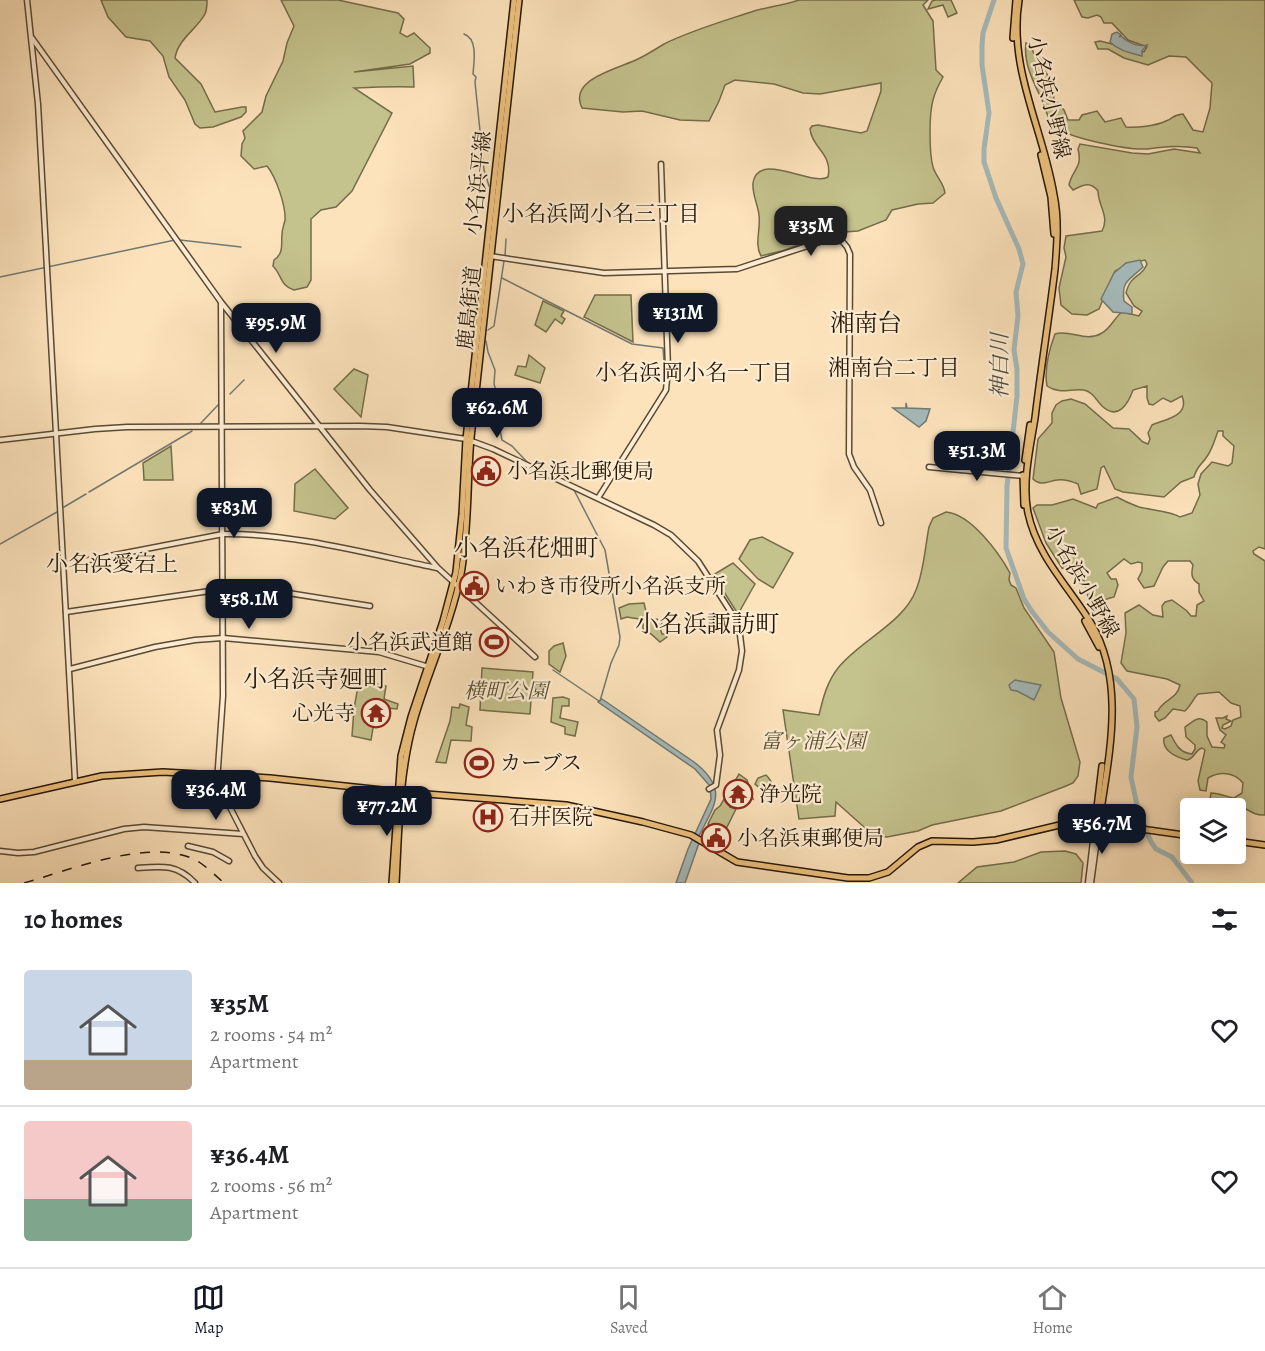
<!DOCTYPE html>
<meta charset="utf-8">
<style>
body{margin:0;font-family:Alegreya,"Noto Serif JP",serif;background:#f6f6f6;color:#202124;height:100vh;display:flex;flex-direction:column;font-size:22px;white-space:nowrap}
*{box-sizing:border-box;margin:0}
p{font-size:20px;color:#757577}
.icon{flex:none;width:33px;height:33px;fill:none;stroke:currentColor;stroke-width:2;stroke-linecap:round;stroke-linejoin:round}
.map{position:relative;height:883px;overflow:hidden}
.drawer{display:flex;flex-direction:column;background:#fff;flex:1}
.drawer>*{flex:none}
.controls{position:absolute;left:1180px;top:798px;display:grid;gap:12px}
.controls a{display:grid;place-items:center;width:66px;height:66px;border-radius:6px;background:#fff;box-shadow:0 3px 15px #0003;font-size:30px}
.price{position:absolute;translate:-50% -51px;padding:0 14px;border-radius:12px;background:#111827;color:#fff;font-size:20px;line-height:39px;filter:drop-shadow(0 2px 3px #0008)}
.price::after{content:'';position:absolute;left:50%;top:36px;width:18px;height:14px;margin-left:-9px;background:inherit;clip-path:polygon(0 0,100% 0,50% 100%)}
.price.active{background:#222;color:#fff}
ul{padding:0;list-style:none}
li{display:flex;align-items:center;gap:18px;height:150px;padding:0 24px}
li+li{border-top:2px solid #e0e0e0}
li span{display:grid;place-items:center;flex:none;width:168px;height:120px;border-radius:6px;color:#555}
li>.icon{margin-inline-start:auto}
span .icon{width:72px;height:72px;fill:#fffc;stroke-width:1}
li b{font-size:26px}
h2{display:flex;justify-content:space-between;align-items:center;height:72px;padding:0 24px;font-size:26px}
.tab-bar{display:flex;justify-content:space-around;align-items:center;height:84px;border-top:2px solid #e0e0e0;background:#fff;font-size:16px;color:#757577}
.tab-bar a{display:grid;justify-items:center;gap:3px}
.tab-bar .active{color:#111827}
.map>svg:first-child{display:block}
.green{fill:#c4c28d;stroke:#746c4a;stroke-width:1.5}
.water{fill:#a5bbbc;stroke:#717973;stroke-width:1.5}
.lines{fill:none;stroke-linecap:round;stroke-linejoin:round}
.stream{stroke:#717973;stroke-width:1.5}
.river{stroke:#a5bbbc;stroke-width:5}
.minor-casing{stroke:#5a4a34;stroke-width:7}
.major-casing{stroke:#241706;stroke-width:8}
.minor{stroke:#feedd3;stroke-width:4}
.major{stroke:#eec27e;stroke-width:5}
.rail{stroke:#241706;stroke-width:1.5;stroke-dasharray:10 10;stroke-linecap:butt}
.labels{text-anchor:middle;stroke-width:4.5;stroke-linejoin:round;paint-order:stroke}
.street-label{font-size:21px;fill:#241706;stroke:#feedd3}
.poi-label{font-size:21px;fill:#241706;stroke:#feedd3;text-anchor:start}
.park-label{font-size:21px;font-style:italic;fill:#5c5335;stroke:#feedd3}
.neighbourhood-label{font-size:22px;fill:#241706;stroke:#feedd3}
.water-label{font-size:22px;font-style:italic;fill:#515046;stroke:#feedd3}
.quarter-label{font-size:24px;fill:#241706;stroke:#feedd3}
</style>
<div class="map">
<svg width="1265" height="883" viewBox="0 0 1265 883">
<rect width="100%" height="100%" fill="#fde3bc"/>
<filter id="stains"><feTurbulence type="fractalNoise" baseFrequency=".00333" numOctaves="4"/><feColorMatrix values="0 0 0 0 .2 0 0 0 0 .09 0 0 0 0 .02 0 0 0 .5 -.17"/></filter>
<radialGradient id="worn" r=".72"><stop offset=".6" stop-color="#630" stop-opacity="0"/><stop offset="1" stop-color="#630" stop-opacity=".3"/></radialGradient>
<g class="green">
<path d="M101 0H207C207 5 207 10 205 14 197 29 178 39 175 58L201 84 215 112 242 107H246V112L241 117 213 127 200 128 195 124 185 100 169 77 163 56 150 41 126 37 108 17Z"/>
<path d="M281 0H338L398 13 404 19 400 33 407 37 414 33 430 48V53L410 64 354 72 413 66 414 87C393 86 374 87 354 88L392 113 352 191 336 207 321 210 311 219V280L307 287 294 290C280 286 282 275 273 266L274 260C284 253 281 245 282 234 282 229 284 225 285 220 286 206 276 177 267 166L254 169 241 156 242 144 245 138 243 131 262 112 266 96 283 61 287 43 294 26Z"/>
<path d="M799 0H928L923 5 933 21 936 70 943 77C939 84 935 92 933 100 929 114 929 152 933 167 936 177 944 183 945 193L933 203 918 204 892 210 886 220 858 231 831 233 785 250 761 256C754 244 761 229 759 215 758 205 752 194 753 183 758 150 811 187 828 177 833 154 812 148 810 129L812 126 818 125 861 133 867 131 881 91V83L820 94 803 93 774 84 735 80 725 85 719 101 709 121 680 120 642 111 623 112 582 108C567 78 622 68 640 58 648 54 656 49 664 44 692 30 724 21 754 11 769 7 784 5 799 0Z"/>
<polygon points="935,0 951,0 957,13 948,17 943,5 928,9 932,1"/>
<path d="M1074 0H1265V549L1259 547 1253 551 1254 554 1265 561V815C1254 816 1248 809 1238 805 1226 802 1222 807 1210 799L1211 793C1220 793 1226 797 1234 798L1242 793 1243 783C1234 772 1220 771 1208 778L1206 791 1200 790 1198 781 1205 750 1202 748C1195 750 1195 758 1187 760 1176 757 1162 751 1164 738L1171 735C1176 745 1180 753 1192 754L1195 749V745L1186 737 1185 727C1194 721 1198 715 1207 722V736L1212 747 1224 748 1225 745 1221 742 1226 735 1220 730 1216 718H1223L1227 716 1226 719 1231 721 1223 725 1222 728 1225 729 1231 726 1233 720 1241 717 1240 706 1231 703 1219 692 1198 694C1192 700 1191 706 1185 711L1173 709 1165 718 1159 721 1155 716V712L1158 711C1163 699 1177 700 1180 685L1167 679 1127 671 1121 663 1126 633 1125 613 1139 605 1153 615 1163 617 1162 606 1165 602 1172 600 1187 611 1191 616H1196L1197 605 1204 601 1199 592V584C1191 579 1191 574 1193 565L1190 561H1168L1163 567 1154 586 1144 588 1138 579 1142 571V563L1138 562 1131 564 1124 559 1107 573 1111 579H1116L1118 585 1114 597 1100 601 1095 607 1091 608 1084 581 1072 571 1062 568 1046 543 1033 508 1037 505H1052L1073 499 1096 508 1098 504 1117 497C1124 501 1131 504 1139 507 1150 510 1171 511 1180 517L1192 513 1200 495 1198 484 1201 474 1212 462 1228 466 1232 463 1234 446 1223 436V431H1218C1215 439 1213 447 1208 455 1202 465 1197 465 1194 477L1181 482 1164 497 1123 492 1115 489 1104 466 1101 468 1097 489 1081 494 1078 484C1071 481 1065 479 1057 480 1048 481 1041 487 1033 479L1038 439 1052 423V413L1056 405 1062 401 1071 399 1085 404 1113 428 1129 429 1143 442 1148 444 1150 439 1148 433 1152 425C1166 419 1190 416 1182 396L1171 402 1163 398 1153 405 1149 404 1147 398V386L1133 390C1128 404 1118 421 1102 406 1096 400 1093 392 1084 390 1071 388 1060 395 1047 386 1044 369 1049 350 1055 334 1070 329 1086 343 1102 333 1111 328 1114 318 1122 312L1139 316 1142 311 1134 306 1126 293C1131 273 1141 279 1147 264L1145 260 1131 263 1115 271 1099 309 1087 315 1072 314 1061 305 1059 288 1066 257 1064 248 1066 236 1102 231C1110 216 1098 206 1098 191 1090 181 1083 185 1073 190L1069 185C1072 169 1083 169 1078 149L1080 144 1132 153 1148 154 1174 149 1200 153 1197 148C1179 145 1164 147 1146 149 1128 150 1065 138 1053 125 1047 118 1046 109 1042 100 1034 83 1023 63 1026 43L1030 44 1034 54 1041 57 1045 71 1049 77 1054 99 1064 110 1068 120H1079L1082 115 1097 111 1105 122 1121 118 1126 127C1137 128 1155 126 1166 121 1174 118 1172 115 1183 114L1193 130 1203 132 1210 108 1212 83 1186 57 1169 56 1148 65 1124 58 1108 49H1098L1095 42 1100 41 1144 52 1147 47 1128 40 1112 23H1104L1101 17 1097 15 1088 18 1082 17Z"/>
<polygon points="595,295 631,295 633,342 584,317"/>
<polygon points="543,301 564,311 561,316 565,319 562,324 555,319 546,332 535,325"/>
<polygon points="529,355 545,368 540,383 515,375 518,366 526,367"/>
<polygon points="354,369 368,375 361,417 334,389"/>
<polygon points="171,446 173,480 144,480 143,463"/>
<polygon points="315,469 348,508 335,519 294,511 295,484"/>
<path d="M946 512C971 514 999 553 1010 573L1009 580 1011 585 1016 588 1024 608 1054 652 1061 698 1080 762 1078 776 1073 783 1066 786 1001 811 932 825 918 831 887 837 873 835 836 802 835 816 799 819 783 710 819 715C823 698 827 682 838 668 859 641 904 623 916 590 924 571 925 547 929 527L933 518Z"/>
<polygon points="762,537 793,553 773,588 758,579 739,559 750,540"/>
<polygon points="733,563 755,584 738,614 713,575"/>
<polygon points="644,603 647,616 650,621 657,619 662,623 660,628 662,634 666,634 667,637 660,642 651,634 643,630 643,624 639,619 627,617 621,619 619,608 629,604"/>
<polygon points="488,633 502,634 501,652 486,651"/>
<polygon points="563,643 566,656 560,672 549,664 549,651 554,646"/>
<polygon points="482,668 533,672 530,714 480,710"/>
<polygon points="359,680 386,686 384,699 398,704 397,709 368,706 366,708 373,728 371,740 352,736 354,709"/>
<polygon points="563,697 569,699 569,706 562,706 560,718 578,722 575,736 565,734 565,727 551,722 553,698"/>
<polygon points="460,704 469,707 466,725 472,727 471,741 451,740 446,763 436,762 450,721 452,707 459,708"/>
<polygon points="739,774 747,780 753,799 739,791 735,796 730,794 725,801 730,807 736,809 727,827 724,830 717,826 713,828 709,827 708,824 715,810 720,806"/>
<path d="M766 775C773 782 775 788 767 795L755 784 758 778Z"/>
<polygon points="1065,851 1076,854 1083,863 1081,883 958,883 977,867 1014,862 1041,852"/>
</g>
<g class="water">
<path d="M1117 32 1121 35 1119 37 1121 36C1128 43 1138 47 1147 45L1142 51V56C1131 53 1119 51 1110 42L1112 34Z"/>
<path d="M1140 260 1143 267C1130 280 1121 280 1124 301L1132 307V314L1113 312 1101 299 1114 273 1126 263Z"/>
<polygon points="906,403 907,408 930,409 926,421 919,427 893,408 906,408"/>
<polygon points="1015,680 1041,685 1034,700 1017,691 1011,690 1009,685"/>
<path d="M602 699 694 762C731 791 713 806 696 842L699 843 685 883H676L688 849 711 799 710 786 695 769 598 702Z"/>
</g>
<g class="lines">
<g class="stream">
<path d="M464 34C478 39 474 61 473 74L476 77 475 82 484 170 489 186"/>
<polyline points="180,240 241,247"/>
<polyline points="505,256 506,239"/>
<polyline points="0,277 175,240"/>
<polyline points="502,278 632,344 663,348 665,376"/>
<polyline points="488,330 494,326 504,261"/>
<polyline points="486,341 488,352 495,370 494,384 502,411 500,430 502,440 512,446 528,463 569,482"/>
<polyline points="662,393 665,384"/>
<polyline points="230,394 244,380"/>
<polyline points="201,423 218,405"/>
<polyline points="574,490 605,550 620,637 619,645 611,663 600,701"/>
<polyline points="89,492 192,431"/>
<polyline points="64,507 86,494"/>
<polyline points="0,544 57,512"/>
<polyline points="553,670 599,701"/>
</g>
<polyline class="river" points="994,0 983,33 982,46 982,65 989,113 984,149 984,162 996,198 1019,249 1023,264 1016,292 1018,316 1014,350 1017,369 1017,396 1007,486 1006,548 1024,599 1031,610 1048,632 1078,659 1117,679 1134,699 1137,727 1131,777 1138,810 1151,842 1156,849 1172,857 1192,883"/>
<g class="minor-casing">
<g id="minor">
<polyline points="27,0 38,104 75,781"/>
<polyline points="32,38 221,302 370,490 438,568 535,657"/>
<polyline points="490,256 604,273 737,269 832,238 842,241 847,247 850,254 849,454 854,467 870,490 881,523"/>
<polyline points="221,303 223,696 217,782 255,856 263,868 279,883"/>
<polyline points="0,440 95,429 127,427 360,426 387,427 466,439 493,449 654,525 671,535 698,561 734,617 740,635 742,651 739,670 717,730 720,755 716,785 709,789"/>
<polyline points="929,467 1024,476"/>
<polyline points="598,498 666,390 668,369 661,164"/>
<path d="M63 565 223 534C292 533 369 554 437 568"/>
<polyline points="66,612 244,586 370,606"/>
<polyline points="70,669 155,647 195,640 223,638 379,652 429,667"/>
<polyline points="188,846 213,852 229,861"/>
<polyline points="0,851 18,853 34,852 124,829 144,827 243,834"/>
<path d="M138 868C162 866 177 864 195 883"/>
<polyline points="1088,883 1095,824"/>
<polyline points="1091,883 1099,825"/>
</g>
</g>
<g class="major-casing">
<g id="major">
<path d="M1019 0C1008 69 1043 128 1054 195 1059 219 1057 244 1055 269 1049 318 1041 368 1035 418 1030 449 1022 482 1028 513 1037 556 1069 587 1091 623 1127 684 1108 758 1099 824"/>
<polyline points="1013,38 1016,0"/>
<polyline points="1041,155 1051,197 1054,234"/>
<polyline points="1025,460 1030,425"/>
<polyline points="1023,475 1024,505"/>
<polyline points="1085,621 1099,647"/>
<polyline points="0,799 102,776 163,772 270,778 401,792 566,805 643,822 691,835 737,862 848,878 869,878 888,872 918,847 932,841 973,842 996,840 1068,823 1120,826 1191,836"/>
<polyline points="1095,824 1102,766"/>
<polyline points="1236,841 1265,845"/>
<polyline points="392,883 401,756 411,717 443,621 456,572 462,514 466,439 514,0"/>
<path d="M396 883C399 829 399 774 414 721 428 671 451 625 461 574 469 529 467 483 471 438 487 292 503 146 519 0"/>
</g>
</g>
<use href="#minor" class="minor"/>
<use href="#major" class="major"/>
<path class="rail" d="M24 883C70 870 155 835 199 862 208 868 216 876 224 883"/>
</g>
<defs>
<g id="civic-ring" transform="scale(1.5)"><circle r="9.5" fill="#feedd3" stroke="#8f2418" stroke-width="1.5"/><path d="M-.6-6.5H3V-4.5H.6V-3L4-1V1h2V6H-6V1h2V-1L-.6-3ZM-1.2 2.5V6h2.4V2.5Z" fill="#8f2418"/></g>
<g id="stadium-ring" transform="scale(1.5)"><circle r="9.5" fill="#feedd3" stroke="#8f2418" stroke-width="1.5"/><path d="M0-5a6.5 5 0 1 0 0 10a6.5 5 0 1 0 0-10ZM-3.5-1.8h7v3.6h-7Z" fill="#8f2418"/></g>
<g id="temple-ring" transform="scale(1.5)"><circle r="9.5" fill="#feedd3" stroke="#8f2418" stroke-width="1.5"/><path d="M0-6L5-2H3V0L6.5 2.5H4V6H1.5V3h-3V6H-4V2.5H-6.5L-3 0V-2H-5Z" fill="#8f2418"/></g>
<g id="hospital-ring" transform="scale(1.5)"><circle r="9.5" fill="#feedd3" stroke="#8f2418" stroke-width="1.5"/><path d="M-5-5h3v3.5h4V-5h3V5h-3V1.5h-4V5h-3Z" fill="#8f2418"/></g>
</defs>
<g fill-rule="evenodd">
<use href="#civic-ring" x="486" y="471"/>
<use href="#civic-ring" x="474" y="586"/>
<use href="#stadium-ring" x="494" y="642"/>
<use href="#temple-ring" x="376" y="713"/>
<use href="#stadium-ring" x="479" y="763"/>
<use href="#temple-ring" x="738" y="794"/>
<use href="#hospital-ring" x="488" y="817"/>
<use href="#civic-ring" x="716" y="838"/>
</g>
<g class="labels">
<g class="street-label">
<text transform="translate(1049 97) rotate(77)" y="7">小名浜小野線</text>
<text transform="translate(478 183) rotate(-84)" y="7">小名浜平線</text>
<text transform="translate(469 308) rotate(-84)" y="7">鹿島街道</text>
<text transform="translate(1082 581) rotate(60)" y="7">小名浜小野線</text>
</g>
<g class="poi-label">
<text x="507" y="478">小名浜北郵便局</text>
<text x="495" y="593">いわき市役所小名浜支所</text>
<text x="473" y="649" text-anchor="end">小名浜武道館</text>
<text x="355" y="720" text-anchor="end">心光寺</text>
<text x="500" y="770">カーブス</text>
<text x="759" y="801">浄光院</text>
<text x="509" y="824">石井医院</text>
<text x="737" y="845">小名浜東郵便局</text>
</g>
<g class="park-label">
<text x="506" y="698">横町公園</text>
<text x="813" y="748">富ヶ浦公園</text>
</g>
<g class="neighbourhood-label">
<text x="601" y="221">小名浜岡小名三丁目</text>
<text x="894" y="375">湘南台二丁目</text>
<text x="694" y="380">小名浜岡小名一丁目</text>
<text x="112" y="571">小名浜愛宕上</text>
</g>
<g class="water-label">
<text transform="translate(999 366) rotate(-90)" y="8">神白川</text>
</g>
<g class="quarter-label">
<text x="866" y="331">湘南台</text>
<text x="526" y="556">小名浜花畑町</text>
<text x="707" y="632">小名浜諏訪町</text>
<text x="315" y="687">小名浜寺廻町</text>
</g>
</g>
<rect width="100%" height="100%" filter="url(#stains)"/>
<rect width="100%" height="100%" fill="url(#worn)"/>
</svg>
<div class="controls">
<a><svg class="icon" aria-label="layers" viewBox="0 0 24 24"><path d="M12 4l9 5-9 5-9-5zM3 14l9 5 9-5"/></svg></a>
</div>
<b class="price active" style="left:811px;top:257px">¥35M</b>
<b class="price" style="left:678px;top:344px">¥131M</b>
<b class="price" style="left:276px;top:354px">¥95.9M</b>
<b class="price" style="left:497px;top:439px">¥62.6M</b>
<b class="price" style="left:977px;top:482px">¥51.3M</b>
<b class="price" style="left:234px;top:539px">¥83M</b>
<b class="price" style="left:249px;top:630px">¥58.1M</b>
<b class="price" style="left:216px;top:821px">¥36.4M</b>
<b class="price" style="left:387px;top:837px">¥77.2M</b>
<b class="price" style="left:1102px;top:855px">¥56.7M</b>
</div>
<section class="drawer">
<h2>10 homes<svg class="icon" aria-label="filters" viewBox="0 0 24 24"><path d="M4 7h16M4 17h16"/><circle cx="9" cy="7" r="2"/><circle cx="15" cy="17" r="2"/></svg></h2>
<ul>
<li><span style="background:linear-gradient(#c9d6e8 75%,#b9a48a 0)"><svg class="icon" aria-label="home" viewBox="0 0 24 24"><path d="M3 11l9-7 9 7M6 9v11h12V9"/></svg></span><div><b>¥35M</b><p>2 rooms · 54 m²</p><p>Apartment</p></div><svg class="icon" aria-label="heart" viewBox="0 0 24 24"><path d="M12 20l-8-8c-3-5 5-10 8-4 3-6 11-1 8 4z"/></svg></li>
<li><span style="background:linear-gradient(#f6c9c9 65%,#7fa58c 0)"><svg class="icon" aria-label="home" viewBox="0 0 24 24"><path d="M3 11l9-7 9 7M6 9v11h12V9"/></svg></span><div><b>¥36.4M</b><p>2 rooms · 56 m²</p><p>Apartment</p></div><svg class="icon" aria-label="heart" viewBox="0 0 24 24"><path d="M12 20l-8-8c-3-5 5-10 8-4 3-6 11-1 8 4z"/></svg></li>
</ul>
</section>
<nav class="tab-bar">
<a class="active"><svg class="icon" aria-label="map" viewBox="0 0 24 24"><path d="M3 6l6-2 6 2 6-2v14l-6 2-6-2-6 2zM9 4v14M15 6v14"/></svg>Map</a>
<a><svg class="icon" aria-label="saved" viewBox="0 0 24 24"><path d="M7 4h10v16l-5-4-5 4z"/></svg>Saved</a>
<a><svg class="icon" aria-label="home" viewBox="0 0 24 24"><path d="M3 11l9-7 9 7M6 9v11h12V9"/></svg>Home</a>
</nav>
